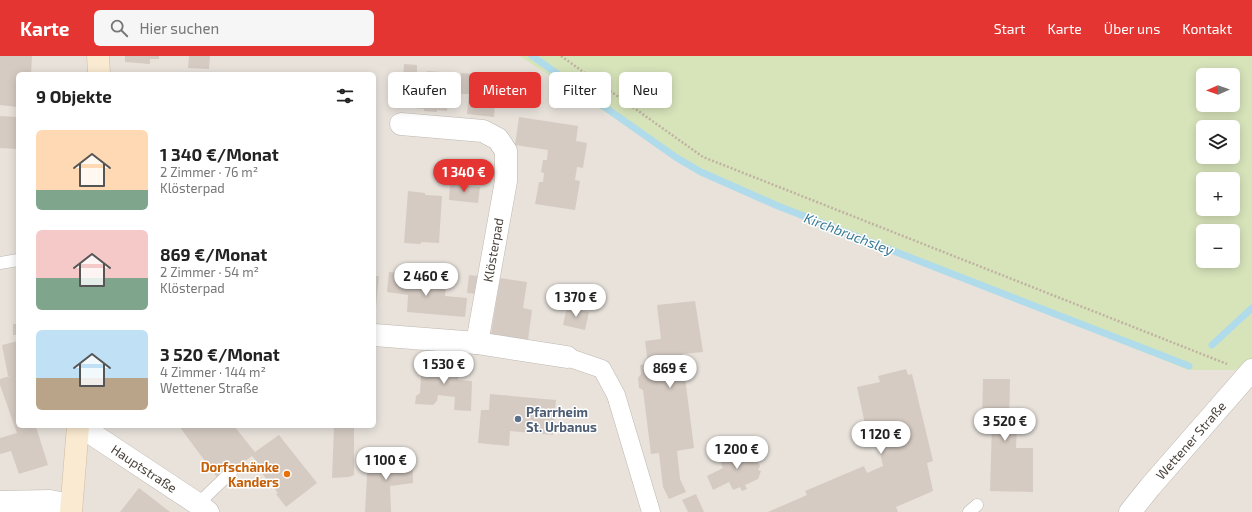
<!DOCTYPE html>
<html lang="de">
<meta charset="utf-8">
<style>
body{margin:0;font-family:"Exo 2",sans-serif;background:#f6f6f6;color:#222;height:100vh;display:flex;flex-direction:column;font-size:15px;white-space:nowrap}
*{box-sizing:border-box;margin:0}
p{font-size:13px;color:#767676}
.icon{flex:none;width:22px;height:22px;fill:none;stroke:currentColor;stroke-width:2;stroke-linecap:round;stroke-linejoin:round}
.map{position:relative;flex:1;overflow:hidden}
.details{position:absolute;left:16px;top:16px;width:360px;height:356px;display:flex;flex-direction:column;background:#fff;border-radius:6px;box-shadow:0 2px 10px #0003}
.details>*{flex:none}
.hud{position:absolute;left:388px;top:16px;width:380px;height:36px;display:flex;gap:8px}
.needle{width:26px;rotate:268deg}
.controls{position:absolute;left:1196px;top:12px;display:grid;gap:8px}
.controls a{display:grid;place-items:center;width:44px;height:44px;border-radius:6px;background:#fff;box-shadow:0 2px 10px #0003;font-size:20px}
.price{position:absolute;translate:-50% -34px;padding:0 9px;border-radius:14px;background:#fff;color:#222;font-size:13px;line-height:26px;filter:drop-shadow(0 1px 2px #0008)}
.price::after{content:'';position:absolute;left:50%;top:24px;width:12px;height:9px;margin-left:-6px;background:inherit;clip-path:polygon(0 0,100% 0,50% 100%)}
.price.active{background:#e53533;color:#fff}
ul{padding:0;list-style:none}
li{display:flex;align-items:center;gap:12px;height:100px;padding:0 20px}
li span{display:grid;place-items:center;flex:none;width:112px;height:80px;border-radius:6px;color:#555}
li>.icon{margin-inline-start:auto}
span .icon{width:48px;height:48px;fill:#fffc;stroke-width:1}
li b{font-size:17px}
h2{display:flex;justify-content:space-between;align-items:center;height:48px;padding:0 20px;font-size:17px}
.pill{padding:0 14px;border-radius:6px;background:#fff;box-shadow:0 2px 10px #0003;font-size:14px;line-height:36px}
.pill.active{background:#e53533;color:#fff}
header{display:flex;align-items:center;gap:24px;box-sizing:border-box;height:56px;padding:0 20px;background:#e53533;color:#fff}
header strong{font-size:19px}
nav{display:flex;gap:22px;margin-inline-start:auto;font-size:14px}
.search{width:280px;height:36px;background:#f6f6f6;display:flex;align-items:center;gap:10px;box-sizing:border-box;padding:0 14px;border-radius:6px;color:#767676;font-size:15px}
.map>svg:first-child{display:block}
.residential{fill:#e8e2db;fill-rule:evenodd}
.green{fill:#d7e4ba;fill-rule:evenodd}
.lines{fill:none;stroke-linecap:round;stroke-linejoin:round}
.stream{stroke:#b0dbea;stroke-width:7}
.building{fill:#d5cbc3}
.service-casing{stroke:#bfb7b0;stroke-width:13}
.pedestrian-casing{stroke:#bfb7b0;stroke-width:19}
.minor-casing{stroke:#bfb7b0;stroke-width:23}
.tertiary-casing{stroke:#bfb7b0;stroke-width:23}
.secondary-casing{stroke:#cfbca1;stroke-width:23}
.path{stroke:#c0b1a2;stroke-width:2.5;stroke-dasharray:2 2;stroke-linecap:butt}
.service{stroke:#fff;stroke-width:12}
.pedestrian{stroke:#fff;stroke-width:18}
.minor{stroke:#fff;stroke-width:22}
.tertiary{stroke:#fff;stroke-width:22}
.secondary{stroke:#faead1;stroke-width:22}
.service-dot{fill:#5c6f8a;stroke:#fff;stroke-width:1.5}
.food-dot{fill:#e8710a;stroke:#fff;stroke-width:1.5}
.labels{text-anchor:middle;stroke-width:3;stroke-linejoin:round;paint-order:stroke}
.street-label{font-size:13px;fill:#49413a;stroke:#fff}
.service-label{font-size:13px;font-weight:bold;fill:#4e5e75;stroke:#fff;text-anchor:start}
.food-label{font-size:13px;font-weight:bold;fill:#c56008;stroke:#fff;text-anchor:end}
.water-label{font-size:14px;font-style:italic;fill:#367a94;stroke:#fff}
</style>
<header>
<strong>Karte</strong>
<div class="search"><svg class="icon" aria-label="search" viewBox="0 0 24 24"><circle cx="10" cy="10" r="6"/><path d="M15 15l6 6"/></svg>Hier suchen</div>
<nav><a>Start</a><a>Karte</a><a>Über uns</a><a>Kontakt</a></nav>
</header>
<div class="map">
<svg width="1252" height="456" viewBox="0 0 1252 456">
<rect width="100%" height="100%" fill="#f5f1ec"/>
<path class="residential" d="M0 0H519L702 119 1188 314H1236L1252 320V456H0ZM18 18H374V370H18Z"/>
<path class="green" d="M519 0H1252V316L1239 312 1236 314H1188L702 119ZM1203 19H1233V49H1203ZM1203 71H1233V101H1203ZM1203 123H1233V153H1203ZM1203 175H1233V205H1203Z"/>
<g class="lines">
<g class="stream">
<polyline points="532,0 677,102 701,116 778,150 1189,310"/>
<polyline points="1212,289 1252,252"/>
</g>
</g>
<g class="building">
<polygon points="0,0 32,0 31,18 18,18 18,34 17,34 17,38 18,38 18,51 0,49"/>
<polygon points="125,0 159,0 159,3 150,3 150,8 125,6"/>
<polygon points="189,0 210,0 209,13 188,12"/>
<polygon points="404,8 417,9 417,17 427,18 427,15 440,16 440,19 450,20 447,55 437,54 437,56 424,55 424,53 414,52 415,39 402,39"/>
<polygon points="461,17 525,22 520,52 499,50 499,47 495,47 494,61 467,58 469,38 459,38"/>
<polygon points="0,60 18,61 18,93 0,92"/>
<polygon points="519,61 578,70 576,85 587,87 583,112 577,111 575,124 580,125 575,154 535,148 539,126 543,126 544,117 541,116 543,104 547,104 548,94 515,89"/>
<polygon points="450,128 480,131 478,147 449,144"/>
<polygon points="408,135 425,137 425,139 442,140 439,187 421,186 421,188 404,187"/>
<polygon points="389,216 401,217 400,221 434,225 434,229 446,230 445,240 467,242 465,261 407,256 408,239 387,236"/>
<polygon points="469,219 478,220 477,238 467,237"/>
<polygon points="374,220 379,220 376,251 374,251"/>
<polygon points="500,222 527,226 523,252 532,254 528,284 491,278"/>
<polygon points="695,245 703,296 682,298 694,392 677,395 680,423 686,436 669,443 663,431 659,397 651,398 643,334 639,332 638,322 641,318 640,309 648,308 645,285 661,283 657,249"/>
<polygon points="567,251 589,256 585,274 563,269"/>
<rect x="13" y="268" width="5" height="11"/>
<polygon points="18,285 18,370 36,371 48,409 19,418 11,395 0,398 0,382 17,377 0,329 0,323 10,320 8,320 2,289"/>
<polygon points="422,304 459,307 458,324 472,325 471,355 454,354 455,341 438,339 437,345 433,349 415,348 416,340 420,337"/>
<polygon points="906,313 908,319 912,318 933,405 927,407 933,435 896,451 898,456 768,456 807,439 805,435 864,410 867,417 883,410 876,380 868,382 857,331 880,326 878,320"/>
<polygon points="983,323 1010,323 1009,371 1017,371 1016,392 1033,392 1033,436 990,435 992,367 982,367"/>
<polygon points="490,338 556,344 553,379 510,375 509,390 478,387 481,354 489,354"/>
<polygon points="179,370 234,370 255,396 279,379 317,427 286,451 276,438 278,437 256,410 259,408 252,400 219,424"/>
<polygon points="334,370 354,370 354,419 349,421 332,422"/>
<polygon points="742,390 749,393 751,397 754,396 760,410 758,414 761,415 758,423 745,429 747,433 742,435 740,431 733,434 729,426 713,434 707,420 723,412 721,408 725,400 735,396 734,393"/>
<polygon points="412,400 413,427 390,430 391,456 365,456 368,402"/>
<polygon points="139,432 170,456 120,456"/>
<polygon points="696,438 704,456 688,456 682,444"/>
</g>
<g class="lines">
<g class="service-casing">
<g id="service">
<polyline points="0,207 18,204"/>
<polyline points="198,448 232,415"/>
<polyline points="969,456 977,449"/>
</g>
</g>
<g class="pedestrian-casing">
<polyline id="pedestrian" points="567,301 602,313 616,339 651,456"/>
</g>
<g class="minor-casing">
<g id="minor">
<polyline points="401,68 483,75 498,83 506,95 506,125 477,287"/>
<polyline points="374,279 477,287 567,301"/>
<path id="s1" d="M80 370 198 448 208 456"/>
<polyline points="0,446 50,445 71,449"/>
</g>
</g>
<g class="tertiary-casing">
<g id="tertiary">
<path id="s2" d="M1130 456 1150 431 1252 314"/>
</g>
</g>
<g class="secondary-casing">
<g id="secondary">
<polyline points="98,0 99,18"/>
<polyline points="71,456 78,370"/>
</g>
</g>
<polyline class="path" points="561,0 703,101 1227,308"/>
<use href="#service" class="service"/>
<use href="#pedestrian" class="pedestrian"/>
<use href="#minor" class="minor"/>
<use href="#tertiary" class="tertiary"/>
<use href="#secondary" class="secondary"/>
</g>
<circle class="service-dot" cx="518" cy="363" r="4"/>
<circle class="food-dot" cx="287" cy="418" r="4"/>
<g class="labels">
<g class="street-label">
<text transform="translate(493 194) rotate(-80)" y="5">Klösterpad</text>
<text dy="5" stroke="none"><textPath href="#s2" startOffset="94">Wettener Straße</textPath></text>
<text dy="5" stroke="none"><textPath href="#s1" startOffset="77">Hauptstraße</textPath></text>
</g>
<g class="service-label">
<text x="526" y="361">Pfarrheim<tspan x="526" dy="15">St. Urbanus</tspan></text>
</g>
<g class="food-label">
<text x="279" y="416">Dorfschänke<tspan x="279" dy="15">Kanders</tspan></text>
</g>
<g class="water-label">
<text transform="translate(849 178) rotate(21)" y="5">Kirchbruchsley</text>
</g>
</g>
</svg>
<div class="controls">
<a><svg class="needle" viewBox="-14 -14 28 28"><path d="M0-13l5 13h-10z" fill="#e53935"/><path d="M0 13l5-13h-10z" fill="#767676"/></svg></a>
<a><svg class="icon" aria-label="layers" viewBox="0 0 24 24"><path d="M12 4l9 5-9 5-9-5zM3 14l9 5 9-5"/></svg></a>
<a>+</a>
<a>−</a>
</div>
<b class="price active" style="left:464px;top:137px">1 340 €</b>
<b class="price" style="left:426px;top:241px">2 460 €</b>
<b class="price" style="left:576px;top:262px">1 370 €</b>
<b class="price" style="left:444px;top:329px">1 530 €</b>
<b class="price" style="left:670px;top:333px">869 €</b>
<b class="price" style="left:1005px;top:386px">3 520 €</b>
<b class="price" style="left:881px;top:399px">1 120 €</b>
<b class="price" style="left:737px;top:414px">1 200 €</b>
<b class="price" style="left:386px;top:425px">1 100 €</b>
<div class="hud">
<a class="pill">Kaufen</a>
<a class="pill active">Mieten</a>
<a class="pill">Filter</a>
<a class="pill">Neu</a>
</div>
<section class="details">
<h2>9 Objekte<svg class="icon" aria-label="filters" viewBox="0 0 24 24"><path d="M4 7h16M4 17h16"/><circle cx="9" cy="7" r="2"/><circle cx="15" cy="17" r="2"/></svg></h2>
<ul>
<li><span style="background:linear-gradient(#ffd9b3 75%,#7fa58c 0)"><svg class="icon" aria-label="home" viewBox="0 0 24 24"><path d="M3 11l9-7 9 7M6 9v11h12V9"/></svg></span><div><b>1 340 €/Monat</b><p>2 Zimmer · 76 m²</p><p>Klösterpad</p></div></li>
<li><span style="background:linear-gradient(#f6c9c9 60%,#7fa58c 0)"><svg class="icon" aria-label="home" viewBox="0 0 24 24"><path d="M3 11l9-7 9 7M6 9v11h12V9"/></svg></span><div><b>869 €/Monat</b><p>2 Zimmer · 54 m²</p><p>Klösterpad</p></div></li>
<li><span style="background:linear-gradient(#bfe0f5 60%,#b9a48a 0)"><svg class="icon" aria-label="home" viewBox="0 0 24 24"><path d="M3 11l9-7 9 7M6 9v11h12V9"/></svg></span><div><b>3 520 €/Monat</b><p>4 Zimmer · 144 m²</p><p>Wettener Straße</p></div></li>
</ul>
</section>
</div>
